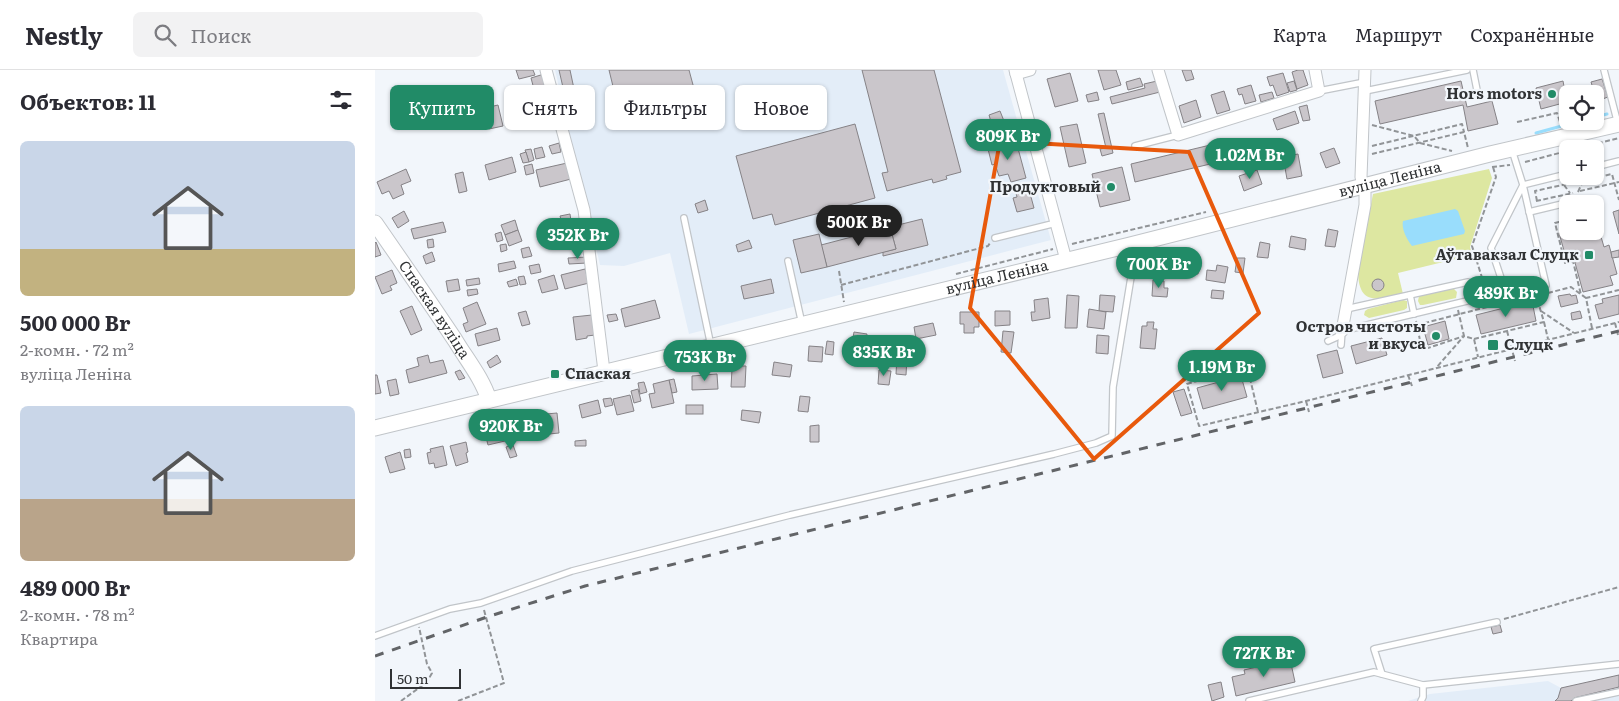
<!DOCTYPE html>
<html lang="ru">
<meta charset="utf-8">
<style>
body{margin:0;font-family:Literata,serif;background:#f2f2f3;color:#2b2b33;height:100vh;display:flex;flex-direction:column;font-size:19px;white-space:nowrap}
*{box-sizing:border-box;margin:0}
p{font-size:16px;color:#7c7c81}
.icon{flex:none;width:28px;height:28px;fill:none;stroke:currentColor;stroke-width:2;stroke-linecap:round;stroke-linejoin:round}
.map{position:relative;flex:1;overflow:hidden}
.drawer{display:flex;flex-direction:column;background:#fff;width:375px}
.drawer>*{flex:none}
.guide{position:absolute;left:15px;top:15px;width:475px;height:45px;display:flex;gap:10px}
.controls{position:absolute;left:1184px;top:15px;display:grid;gap:10px}
.controls a{display:grid;place-items:center;width:45px;height:45px;border-radius:8px;background:#fff;box-shadow:0 1px 4px #0004;font-size:25px}
.scale{position:absolute;left:15px;bottom:12px;width:71px;box-sizing:border-box;padding-left:5px;border:2px solid #303234;border-top:0;font-size:14px;line-height:18px;white-space:nowrap;color:#303234;-webkit-text-stroke:4px #f2f6fb;paint-order:stroke}
.price{position:absolute;translate:-50% -42px;padding:0 11px;border-radius:18px;background:#218b67;color:#fff;font-size:16px;line-height:32px;filter:drop-shadow(0 1px 2px #0008)}
.price::after{content:'';position:absolute;left:50%;top:30px;width:15px;height:11px;margin-left:-8px;background:inherit;clip-path:polygon(0 0,100% 0,50% 100%)}
.price.current{background:#222;color:#fff}
ul{padding:0;list-style:none}
li{display:grid;align-content:center;gap:10px;height:265px;padding:0 20px}
li span{display:grid;place-items:center;height:155px;border-radius:8px;color:#555}
li>.icon{margin-inline-start:auto}
span .icon{width:90px;height:90px;fill:#fffc;stroke-width:1}
li b{font-size:21px}
h2{display:flex;justify-content:space-between;align-items:center;height:60px;padding:0 20px;font-size:21px}
.chip{padding:0 18px;border-radius:8px;background:#fff;box-shadow:0 1px 4px #0004;font-size:18px;line-height:45px}
.chip.current{background:#218b67;color:#fff}
header{display:flex;align-items:center;gap:30px;box-sizing:border-box;height:70px;padding:0 25px;background:#fff;border-bottom:1px solid #e1e1e2}
header strong{font-size:24px}
nav{display:flex;gap:28px;margin-inline-start:auto;font-size:18px}
.search{width:350px;height:45px;background:#f2f2f3;display:flex;align-items:center;gap:12px;box-sizing:border-box;padding:0 18px;border-radius:8px;color:#7c7c81;font-size:19px}
main{display:flex;flex:1;min-height:0}
.map>svg:first-child{display:block}
.built{fill:#e3edf8}
.green{fill:#dde7a1}
.water{fill:#99ddfc}
.lines{fill:none;stroke-linecap:round;stroke-linejoin:round}
.stream{stroke:#99ddfc;stroke-width:3}
.building{fill:#cac6cb;stroke:#858286}
.lane-casing{stroke:#c1c5c9;stroke-width:8}
.street-casing{stroke:#c1c5c9;stroke-width:13}
.secondary-casing{stroke:#c1c5c9;stroke-width:17}
.path{stroke:#919497;stroke-width:2;stroke-dasharray:5 2.5;stroke-linecap:butt}
.lane{stroke:#fff;stroke-width:5.5}
.street{stroke:#fff;stroke-width:11}
.secondary{stroke:#fff;stroke-width:15}
.rail{stroke:#626467;stroke-width:3;stroke-dasharray:9 9;stroke-linecap:butt}
.marked{fill:none;stroke:#e8590c;stroke-width:4;stroke-linejoin:round}
.poi-dot{fill:#218b67;stroke:#f2f6fb;stroke-width:2}
.labels{text-anchor:middle;stroke-width:4.5;stroke-linejoin:round;paint-order:stroke}
.poi-label{font-size:15px;font-weight:bold;fill:#303234;stroke:#f2f6fb;text-anchor:end}
.street-label{font-size:15px;fill:#303234;stroke:#f2f6fb}
</style>
<header>
<strong>Nestly</strong>
<div class="search"><svg class="icon" aria-label="search" viewBox="0 0 24 24"><circle cx="10" cy="10" r="6"/><path d="M15 15l6 6"/></svg>Поиск</div>
<nav><a>Карта</a><a>Маршрут</a><a>Сохранённые</a></nav>
</header>
<main>
<section class="drawer">
<h2>Объектов: 11<svg class="icon" aria-label="filters" viewBox="0 0 24 24"><path d="M4 7h16M4 17h16"/><circle cx="9" cy="7" r="2"/><circle cx="15" cy="17" r="2"/></svg></h2>
<ul>
<li><span style="background:linear-gradient(#c9d6e8 70%,#c2b280 0)"><svg class="icon" aria-label="home" viewBox="0 0 24 24"><path d="M3 11l9-7 9 7M6 9v11h12V9"/></svg></span><div><b>500 000 Br</b><p>2-комн. · 72 m²</p><p>вуліца Леніна</p></div></li>
<li><span style="background:linear-gradient(#c9d6e8 60%,#b9a48a 0)"><svg class="icon" aria-label="home" viewBox="0 0 24 24"><path d="M3 11l9-7 9 7M6 9v11h12V9"/></svg></span><div><b>489 000 Br</b><p>2-комн. · 78 m²</p><p>Квартира</p></div></li>
</ul>
</section>
<div class="map">
<svg width="1244" height="631" viewBox="0 0 1244 631">
<rect width="100%" height="100%" fill="#f2f6fb"/>
<g class="built">
<polygon points="180,0 628,0 676,170 314,264 295,183 249,196 225,195"/>
<polygon points="1244,605 1244,631 1033,631 1055,624 1173,611 1186,618"/>
</g>
<g class="green">
<path d="M1114 99 1117 108 1095 177 1097 185 1023 203 1028 224C1002 230 983 236 983 200L998 124Z"/>
<polygon points="1078,218 1082,222 1081,228 1048,235 1045,235 1043,231 1044,226"/>
<polygon points="1028,230 1032,231 1032,238 1029,240 994,248 989,245 990,241 993,239"/>
</g>
<path class="water" d="M1080 139 1083 141 1090 161 1089 164 1041 175 1037 176C1032 170 1026 158 1028 151Z"/>
<g class="lines">
<g class="stream">
<polyline points="1220,47 1232,44"/>
<polyline points="1161,63 1205,51"/>
</g>
</g>
<g class="building">
<polygon points="141,0 158,0 160,5 144,9"/>
<polygon points="184,0 195,0 202,33 210,31 213,44 195,48"/>
<polygon points="234,0 314,0 321,26 245,45"/>
<polygon points="487,0 559,0 586,102 571,106 572,109 558,113 557,109 512,121 507,103 513,102"/>
<polygon points="723,0 741,0 746,15 729,20"/>
<polygon points="807,0 816,0 819,9 811,11"/>
<polygon points="923,0 928,0 933,15 922,19 917,2"/>
<polygon points="695,3 703,31 680,37 672,9"/>
<polygon points="908,3 914,22 902,26 898,15 895,16 892,7"/>
<polygon points="169,4 172,20 160,23 156,8"/>
<polygon points="765,8 768,16 753,20 751,12"/>
<polygon points="1227,9 1233,27 1222,31 1216,12"/>
<polygon points="782,11 785,22 737,34 735,27 770,18 769,14"/>
<polygon points="919,11 922,20 915,22 912,13"/>
<polygon points="1086,11 1092,37 1117,31 1123,54 1093,61 1088,35 1005,54 1000,31"/>
<polygon points="1188,11 1192,32 1166,39 1161,18"/>
<polygon points="876,15 881,31 870,34 867,24 864,25 862,19"/>
<polygon points="849,21 855,40 842,44 836,25"/>
<polygon points="722,22 724,30 713,32 711,25"/>
<polygon points="897,22 899,28 886,32 884,25"/>
<polygon points="821,30 826,47 809,53 804,36"/>
<polygon points="103,32 104,39 98,40 97,33"/>
<polygon points="123,35 128,56 114,59 112,47 108,48 106,39"/>
<polygon points="932,35 935,50 928,51 924,37"/>
<polygon points="625,41 629,51 617,55 614,45"/>
<polygon points="920,41 924,53 902,60 898,49"/>
<polygon points="100,42 101,50 94,50 93,43"/>
<polygon points="91,43 92,50 79,53 77,45"/>
<polygon points="729,43 738,83 727,86 725,79 731,78 723,44"/>
<polygon points="480,54 500,128 400,155 397,144 378,149 361,86"/>
<polygon points="702,54 711,93 694,97 685,57"/>
<polygon points="641,71 651,108 636,112 633,104 624,106 620,94 617,95 613,79"/>
<polygon points="852,71 856,89 760,112 756,94"/>
<polygon points="184,73 186,82 177,84 174,76"/>
<polygon points="167,77 170,87 161,89 159,79"/>
<polygon points="959,78 965,93 951,98 945,83"/>
<polygon points="156,79 159,90 154,92 150,80"/>
<polygon points="151,82 154,92 148,93 145,84"/>
<polygon points="923,84 927,106 912,109 908,87"/>
<polygon points="137,87 141,102 114,110 110,95"/>
<polygon points="192,93 196,109 165,117 161,100"/>
<polygon points="157,94 159,103 151,105 149,96"/>
<polygon points="747,97 755,130 725,137 717,104"/>
<polygon points="31,99 36,111 26,115 29,124 18,129 14,121 7,124 2,112"/>
<polygon points="882,100 887,114 869,121 864,106"/>
<polygon points="88,102 92,121 84,123 80,104"/>
<polygon points="653,116 659,138 642,142 638,128 642,127 640,119"/>
<polygon points="330,130 333,140 323,143 320,134"/>
<polygon points="1244,140 1244,164 1238,142"/>
<polygon points="29,141 34,151 23,158 17,148"/>
<polygon points="195,144 196,151 187,153 185,146"/>
<polygon points="1220,146 1229,177 1234,175 1242,204 1235,206 1238,215 1208,222 1199,189 1192,191 1184,163 1192,161 1220,161"/>
<polygon points="547,149 553,175 508,186 508,182 521,179 515,157"/>
<polygon points="140,150 143,160 130,165 126,155"/>
<polygon points="68,152 71,162 39,169 36,159"/>
<polygon points="515,157 521,179 452,197 446,175"/>
<polygon points="953,159 963,161 960,177 950,176"/>
<polygon points="143,160 147,171 134,176 130,165"/>
<polygon points="126,162 128,170 122,172 120,164"/>
<polygon points="444,164 452,197 426,203 418,170"/>
<polygon points="916,166 931,169 930,180 914,177"/>
<polygon points="58,169 59,177 53,178 52,170"/>
<polygon points="374,170 377,178 363,182 361,175"/>
<polygon points="1,172 6,185 0,187 0,173"/>
<polygon points="885,172 895,174 893,188 882,187"/>
<polygon points="131,174 132,180 126,182 125,175"/>
<polygon points="154,177 157,186 148,188 146,179"/>
<polygon points="1244,180 1244,187 1237,188 1236,182"/>
<polygon points="57,182 60,191 51,194 48,186"/>
<polygon points="813,186 825,187 823,204 812,203"/>
<polygon points="212,187 212,193 194,194 193,188"/>
<polygon points="862,188 870,188 868,203 860,202"/>
<polygon points="139,191 141,198 124,202 123,194"/>
<polygon points="164,194 166,202 156,204 154,196"/>
<polygon points="842,195 853,197 850,213 831,210 832,200 841,201"/>
<polygon points="210,199 214,213 190,219 186,205"/>
<polygon points="17,200 22,213 15,216 17,220 7,224 0,207"/>
<polygon points="179,205 183,219 167,223 163,210"/>
<polygon points="149,206 151,214 145,215 143,207"/>
<polygon points="104,208 105,214 92,216 91,210"/>
<circle cx="1003" cy="215" r="6"/>
<polygon points="83,209 85,220 73,222 71,211"/>
<polygon points="141,209 143,215 134,217 132,212"/>
<polygon points="396,209 399,223 369,229 366,216"/>
<polygon points="778,210 789,211 789,218 793,218 792,227 777,226"/>
<polygon points="102,219 103,224 93,226 92,220"/>
<polygon points="837,220 849,221 848,229 836,228"/>
<polygon points="1195,224 1196,226 1201,225 1203,233 1186,237 1183,226"/>
<polygon points="692,225 704,226 702,258 690,258"/>
<polygon points="725,225 740,226 738,242 724,241"/>
<polygon points="1244,225 1244,244 1224,249 1220,235 1228,233 1227,229"/>
<polygon points="673,228 675,248 657,251 656,242 660,242 659,230"/>
<polygon points="280,230 285,248 250,257 246,239"/>
<polygon points="1157,231 1161,251 1106,264 1101,245"/>
<polygon points="102,232 111,254 91,262 88,254 93,252 88,238"/>
<polygon points="37,236 47,260 36,265 25,241"/>
<polygon points="714,239 731,242 729,259 712,257"/>
<polygon points="151,241 155,254 147,256 143,243"/>
<polygon points="620,241 635,241 635,255 620,256"/>
<polygon points="1205,241 1207,248 1197,250 1196,243"/>
<polygon points="585,242 604,242 604,257 599,257 599,263 589,263 589,254 585,254"/>
<polygon points="241,244 243,250 234,252 232,245"/>
<polygon points="217,245 220,265 212,266 212,268 201,270 198,247"/>
<polygon points="1070,251 1074,269 1053,275 1048,257"/>
<polygon points="772,252 779,252 778,259 782,259 780,279 765,278 767,256 772,256"/>
<polygon points="558,253 561,265 541,269 539,257"/>
<polygon points="122,258 125,270 103,276 100,264"/>
<polygon points="628,261 639,262 636,283 626,282"/>
<polygon points="479,262 492,264 488,288 475,285"/>
<polygon points="722,265 734,266 733,284 721,283"/>
<polygon points="522,267 524,284 515,285 514,280 507,281 505,269"/>
<polygon points="1007,268 1012,285 981,294 976,276"/>
<polygon points="452,271 459,272 458,285 450,284"/>
<polygon points="434,276 448,277 447,292 433,291"/>
<polygon points="962,280 968,303 948,308 942,285"/>
<polygon points="53,285 55,293 68,290 72,303 34,313 31,300 44,296 42,288"/>
<polygon points="122,285 126,292 115,298 112,292"/>
<polygon points="522,287 532,287 531,305 521,304"/>
<polygon points="399,292 417,295 415,307 397,305"/>
<polygon points="361,296 371,296 370,317 356,317 357,299 361,299"/>
<polygon points="85,300 90,308 84,310 80,302"/>
<polygon points="504,300 516,301 514,315 503,314"/>
<polygon points="342,304 343,319 317,320 317,306"/>
<polygon points="0,305 2,305 6,323 0,324"/>
<polygon points="866,306 872,327 828,339 822,318"/>
<polygon points="21,309 24,324 15,326 12,311"/>
<polygon points="299,309 302,322 297,323 294,310"/>
<polygon points="294,310 299,333 277,338 274,324 280,323 278,314"/>
<polygon points="269,312 272,322 265,324 263,313"/>
<polygon points="263,319 266,331 259,333 256,321"/>
<polygon points="809,319 817,343 806,346 798,322"/>
<polygon points="255,325 259,341 242,345 238,329"/>
<polygon points="425,326 435,327 433,342 423,341"/>
<polygon points="236,328 238,335 230,337 228,329"/>
<polygon points="223,330 226,343 207,348 204,335"/>
<rect x="311" y="335" width="17" height="9"/>
<polygon points="367,340 386,342 384,353 366,350"/>
<polygon points="182,343 184,363 174,364 171,344"/>
<polygon points="136,348 141,359 131,364 126,353"/>
<polygon points="444,355 444,372 435,372 435,356"/>
<polygon points="127,359 130,371 113,375 110,363"/>
<polygon points="211,370 211,376 200,376 200,371"/>
<polygon points="91,372 93,382 91,383 93,392 81,396 75,376"/>
<polygon points="138,375 142,386 135,388 131,377"/>
<polygon points="68,376 72,395 60,398 59,393 54,394 52,383 56,382 55,379"/>
<polygon points="35,379 36,387 30,388 29,380"/>
<polygon points="25,382 30,399 15,403 10,387"/>
<polygon points="1125,555 1127,562 1118,564 1116,557"/>
<polygon points="906,567 909,578 874,586 871,575"/>
<polygon points="915,589 920,612 861,626 857,607 870,604 869,600"/>
<polygon points="1244,605 1244,617 1199,628 1196,631 1180,631 1183,628 1186,618"/>
<polygon points="846,612 849,627 837,631 833,615"/>
</g>
<g class="lines">
<g class="lane-casing">
<g id="lane">
<polyline points="1098,0 1102,20"/>
<polyline points="1229,0 1243,54"/>
<polyline points="944,21 990,12"/>
<polyline points="990,21 1092,0"/>
<polyline points="760,76 803,65"/>
<polyline points="1137,80 1148,115 1171,215 1142,221 1127,211 1116,178 1148,115 1192,104"/>
<polyline points="1220,97 1244,91"/>
<polyline points="1154,142 1208,129 1209,134"/>
<polyline points="309,148 336,276"/>
<polyline points="620,168 681,153"/>
<polyline points="413,191 427,254"/>
<polyline points="1035,225 1039,244"/>
<path d="M953 271 962 267 967 261 1096 230 1101 224C1100 217 1099 215 1093 212L971 239"/>
<polyline points="966,275 967,261"/>
<polyline points="0,566 75,539 106,533 197,501 415,445 679,384 721,373 737,366 738,317 758,195 755,177"/>
<polyline points="1007,604 999,579 1122,552"/>
<polyline points="874,631 999,602 1048,615 1244,594"/>
<polyline points="1046,631 1048,627 1048,615"/>
<polyline points="1201,631 1244,622"/>
</g>
</g>
<g class="street-casing">
<g id="street">
<polyline points="171,0 209,140 229,301"/>
<polyline points="640,0 691,190"/>
<polyline points="783,0 803,65 944,21 940,0"/>
<polyline points="641,4 655,0"/>
<polyline points="967,261 990,135 990,123 986,107 990,0"/>
</g>
</g>
<g class="secondary-casing">
<g id="secondary">
<path id="s1" d="M0 153C27 192 54 231 80 270 92 290 107 308 114 330"/>
<path id="s2" d="M0 358 755 175 1115 84 1244 54"/>
</g>
</g>
<g class="path">
<polyline points="1142,52 1182,43 1186,55"/>
<polyline points="997,55 1039,66 1045,73 1077,81"/>
<polyline points="997,76 1087,54 1089,62"/>
<polyline points="1201,79 1244,68"/>
<polyline points="997,84 1089,62 1093,78"/>
<polyline points="1150,92 1192,81"/>
<polyline points="1117,97 1135,95"/>
<polyline points="1189,115 1195,123"/>
<polyline points="1205,121 1244,112"/>
<polyline points="1203,122 1208,111"/>
<polyline points="1161,131 1198,123"/>
<polyline points="1162,131 1160,121 1237,104 1244,130"/>
<polyline points="1192,150 1180,153 1190,193 1198,191 1206,225"/>
<polyline points="697,174 831,142"/>
<polyline points="464,201 469,232"/>
<polyline points="581,204 678,179"/>
<polyline points="466,215 613,176 615,173"/>
<polyline points="1173,223 1196,217 1211,228"/>
<polyline points="1116,236 1161,226"/>
<polyline points="1083,240 1089,266 1099,269 1103,287"/>
<polyline points="1166,241 1199,263"/>
<polyline points="1041,251 1046,275 1053,278 1089,266 1061,298"/>
<polyline points="1169,252 1173,269"/>
<polyline points="1240,253 1243,265"/>
<polyline points="1042,255 1116,236 1097,176 1121,107 1118,97"/>
<polyline points="1217,258 1211,228 1244,220"/>
<polyline points="1132,261 1140,291"/>
<polyline points="1099,269 1169,252 1161,225"/>
<polyline points="1033,305 1037,316"/>
<polyline points="931,331 934,342"/>
<polyline points="883,342 872,296 812,314 824,356 931,331 1244,252"/>
<polyline points="1129,549 1244,517"/>
<polyline points="26,631 52,612 57,603 52,594 44,557"/>
<polyline points="83,631 129,613 109,540"/>
</g>
<use href="#lane" class="lane"/>
<use href="#street" class="street"/>
<use href="#secondary" class="secondary"/>
<polyline class="rail" points="0,586 112,547 210,516 1244,261"/>
</g>
<path class="marked" d="M625 71 814 82 884 243 719 389 595 238Z"/>
<g class="poi-dot">
<circle cx="1177" cy="24" r="5"/>
<circle cx="736" cy="117" r="5"/>
<rect x="1209" y="180" width="10" height="10" rx="2.5"/>
<circle cx="1061" cy="266" r="5"/>
<rect x="1112" y="269" width="12" height="12" rx="2.5"/>
<rect x="175" y="299" width="10" height="10" rx="2.5"/>
</g>
<g class="labels">
<g class="poi-label">
<text x="1167" y="29">Hors motors</text>
<text x="726" y="122">Продуктовый</text>
<text x="1204" y="190">Аўтавакзал Слуцк</text>
<text x="1051" y="262">Остров чистоты<tspan x="1051" dy="17">и вкуса</tspan></text>
<text x="1129" y="280" text-anchor="start">Слуцк</text>
<text x="190" y="309" text-anchor="start">Спаская</text>
</g>
<g class="street-label">
<text dy="5" stroke="none"><textPath href="#s2" startOffset="1045">вуліца Леніна</textPath></text>
<text dy="5" stroke="none"><textPath href="#s2" startOffset="640">вуліца Леніна</textPath></text>
<text dy="5" stroke="none"><textPath href="#s1" startOffset="105">Спаская вуліца</textPath></text>
</g>
</g>
</svg>
<div class="controls">
<a><svg class="icon" aria-label="locate" viewBox="0 0 24 24"><circle cx="12" cy="12" r="6"/><path d="M12 2v4M12 18v4M2 12h4M18 12h4"/></svg></a>
<a>+</a>
<a>−</a>
</div>
<div class="scale">50 m</div>
<b class="price" style="left:633px;top:91px">809K Br</b>
<b class="price" style="left:875px;top:110px">1.02M Br</b>
<b class="price current" style="left:484px;top:177px">500K Br</b>
<b class="price" style="left:203px;top:190px">352K Br</b>
<b class="price" style="left:784px;top:219px">700K Br</b>
<b class="price" style="left:1131px;top:248px">489K Br</b>
<b class="price" style="left:509px;top:307px">835K Br</b>
<b class="price" style="left:330px;top:312px">753K Br</b>
<b class="price" style="left:847px;top:322px">1.19M Br</b>
<b class="price" style="left:136px;top:381px">920K Br</b>
<b class="price" style="left:889px;top:608px">727K Br</b>
<div class="guide">
<a class="chip current">Купить</a>
<a class="chip">Снять</a>
<a class="chip">Фильтры</a>
<a class="chip">Новое</a>
</div>
</div>
</main>
